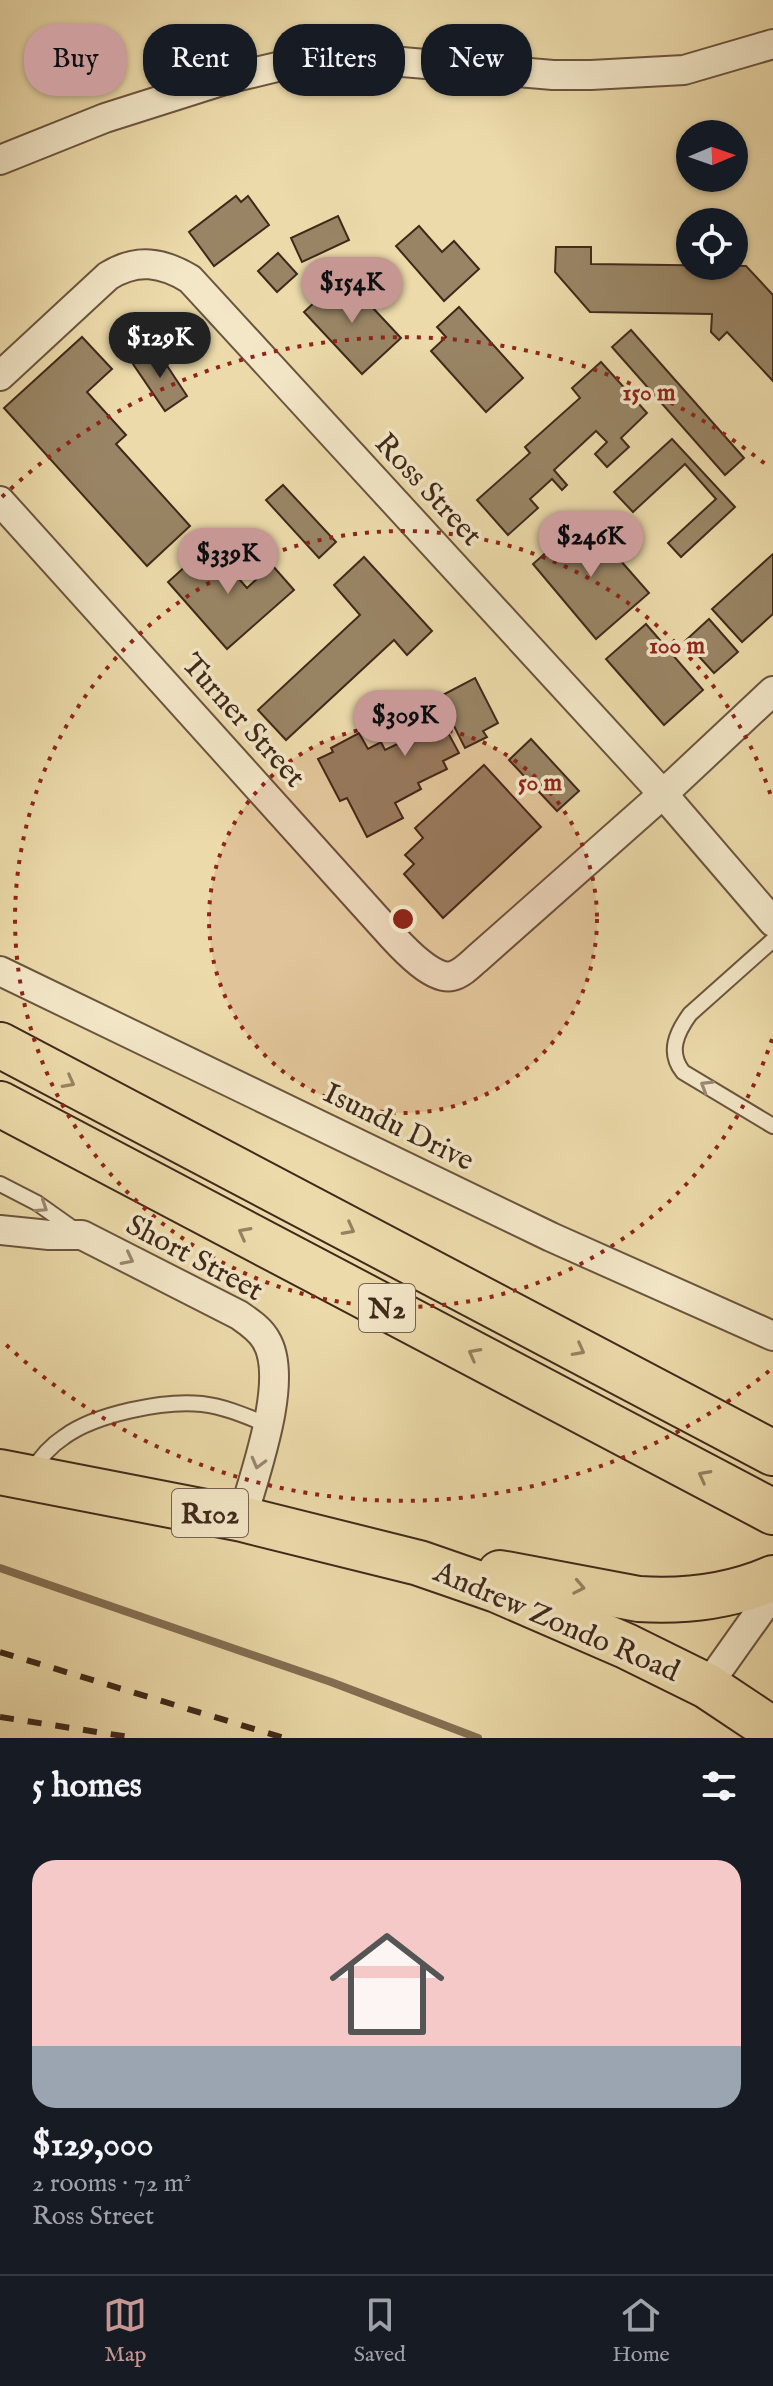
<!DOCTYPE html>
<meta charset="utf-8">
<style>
body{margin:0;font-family:"IM FELL English",serif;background:#242831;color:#f1f3f6;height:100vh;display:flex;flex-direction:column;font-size:30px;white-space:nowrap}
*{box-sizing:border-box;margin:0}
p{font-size:26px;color:#9ea1a6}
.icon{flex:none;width:44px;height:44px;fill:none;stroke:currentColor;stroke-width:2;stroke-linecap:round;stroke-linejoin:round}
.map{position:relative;height:1738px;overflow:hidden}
.sheet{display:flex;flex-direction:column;background:#171b24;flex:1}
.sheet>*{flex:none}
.guide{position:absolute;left:24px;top:24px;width:726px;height:72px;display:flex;gap:16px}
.needle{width:52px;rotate:88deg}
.controls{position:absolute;left:676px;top:120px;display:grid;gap:16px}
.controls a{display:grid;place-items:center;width:72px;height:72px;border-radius:50%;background:#171b24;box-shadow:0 2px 6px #0004;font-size:40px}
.price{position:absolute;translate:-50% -68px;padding:0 18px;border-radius:28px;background:#c59692;color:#111;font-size:26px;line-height:52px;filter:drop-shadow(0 2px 4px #0008)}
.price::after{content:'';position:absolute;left:50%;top:48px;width:24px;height:18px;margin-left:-12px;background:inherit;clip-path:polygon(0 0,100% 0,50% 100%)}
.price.active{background:#222;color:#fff}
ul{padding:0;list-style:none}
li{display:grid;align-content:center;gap:16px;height:424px;padding:0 32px}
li+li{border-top:2px solid #363941}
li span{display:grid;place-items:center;height:248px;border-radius:24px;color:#555}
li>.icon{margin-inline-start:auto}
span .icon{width:144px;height:144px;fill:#fffc;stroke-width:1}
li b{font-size:34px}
h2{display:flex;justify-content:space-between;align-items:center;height:96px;padding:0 32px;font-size:34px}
.tag{padding:0 28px;border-radius:32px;background:#171b24;box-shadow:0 2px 6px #0004;font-size:28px;line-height:72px}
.tag.active{background:#c59692;color:#111}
.tabs{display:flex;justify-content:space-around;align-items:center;height:112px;border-top:2px solid #363941;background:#171b24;font-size:22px;color:#9ea1a6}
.tabs a{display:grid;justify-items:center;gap:4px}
.tabs .active{color:#c59692}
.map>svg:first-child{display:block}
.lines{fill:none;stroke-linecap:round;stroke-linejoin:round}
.stream{stroke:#846f53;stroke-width:8}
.building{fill:#998565;stroke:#40291a;stroke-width:2}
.lane-casing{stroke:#6b553e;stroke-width:18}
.street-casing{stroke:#6b553e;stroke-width:32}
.primary-casing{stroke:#40291a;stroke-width:48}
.highway-casing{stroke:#40291a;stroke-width:48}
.lane{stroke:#f3e7c8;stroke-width:14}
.street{stroke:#f3e7c8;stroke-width:28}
.primary{stroke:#ecdaaa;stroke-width:44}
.highway{stroke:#ecdaaa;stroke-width:44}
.rail{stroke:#40291a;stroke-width:6;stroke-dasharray:14 14;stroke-linecap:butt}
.oneway{stroke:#968262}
.oneway2{stroke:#9a8871}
.ring{fill:none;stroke:#8f2418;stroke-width:4;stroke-dasharray:4 8}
.labels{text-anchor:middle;stroke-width:7;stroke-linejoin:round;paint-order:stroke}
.shield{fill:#f3e7c8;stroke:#76624e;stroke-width:2}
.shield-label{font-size:28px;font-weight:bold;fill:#40291a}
.street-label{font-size:30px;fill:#40291a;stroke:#f3e7c8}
.centre{fill:#8f2418;stroke:#f3e7c8;stroke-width:4}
.ring-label{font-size:24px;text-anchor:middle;font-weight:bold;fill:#8f2418;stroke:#f3e7c8;stroke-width:7;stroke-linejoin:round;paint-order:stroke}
</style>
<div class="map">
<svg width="773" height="1738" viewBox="0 0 773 1738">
<rect width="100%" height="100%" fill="#ecdaaa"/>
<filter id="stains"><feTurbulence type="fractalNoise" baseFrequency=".0025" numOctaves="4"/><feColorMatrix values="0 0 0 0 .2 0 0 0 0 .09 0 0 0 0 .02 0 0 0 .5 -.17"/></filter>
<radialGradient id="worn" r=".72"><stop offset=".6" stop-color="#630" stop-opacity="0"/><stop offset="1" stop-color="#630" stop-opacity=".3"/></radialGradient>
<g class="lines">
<polyline class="stream" points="0,1568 331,1682 478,1738"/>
</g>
<g class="building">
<polygon points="236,196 241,202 248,196 269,225 214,266 189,232"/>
<polygon points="338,216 349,240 302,262 291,238"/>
<polygon points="419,226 442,252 454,241 479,269 444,301 396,246"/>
<polygon points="556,247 591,247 591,264 746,266 773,295 773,381 727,332 719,340 711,332 712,314 590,312 555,272"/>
<polygon points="278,253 297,274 277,292 258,271"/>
<polygon points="343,276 401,338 362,374 304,312"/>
<polygon points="459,307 523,378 486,412 431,351 446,337 437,327"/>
<polygon points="631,330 744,458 725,475 612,347"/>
<polygon points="82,337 112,369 87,392 126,435 116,444 190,526 147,566 4,408"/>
<polygon points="156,349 187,396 165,411 133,364"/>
<polygon points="601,362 647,413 621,438 629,447 607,467 595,454 607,442 596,431 554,470 567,485 562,490 552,479 530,499 538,508 508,535 477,500 530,453 525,447 580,398 572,388"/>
<polygon points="672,439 735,507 681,557 668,543 716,499 685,464 633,512 614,492"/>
<polygon points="283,485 336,542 319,558 266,500"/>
<polygon points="584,519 649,593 596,639 533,564"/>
<polygon points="209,545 247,588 272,565 294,590 227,649 168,582"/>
<polygon points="773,554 773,614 742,642 712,609"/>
<polygon points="364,557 432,631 407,655 394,640 286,740 258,710 360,615 334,585"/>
<polygon points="709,619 738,652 714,673 685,641"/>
<polygon points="646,624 703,690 664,725 606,659"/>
<polygon points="475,678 498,723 483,731 487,737 465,748 447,712 439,716 459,753 443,761 447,769 418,783 421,789 395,803 403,818 367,837 347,798 340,801 318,759 333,752 331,748 359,733 368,749 381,742 385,750 410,738 410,728 432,718 427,707 441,701 439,697"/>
<polygon points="531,739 579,791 557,811 509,760"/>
<polygon points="484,765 541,827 443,918 404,874 414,864 405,855 423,838 415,828"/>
</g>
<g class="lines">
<g class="lane-casing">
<g id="lane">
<path d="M773 940 690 1014C677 1032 667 1052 683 1072L773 1126"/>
<polyline points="0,1184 37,1203 78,1232"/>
<path d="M30 1474C39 1459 50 1446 64 1437 95 1414 164 1400 202 1404 226 1407 246 1416 268 1425"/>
</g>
</g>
<g class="street-casing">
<g id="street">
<polyline points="0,160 105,118 231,78 298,62 379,60 553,75 591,75 684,70 773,44"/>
<path d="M0 376 108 276C137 258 162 262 190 279L663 794 773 922"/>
<path d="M0 501 393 937C404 949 434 981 452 976 462 974 472 963 479 957L663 794 773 691"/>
<polyline points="0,971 551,1237 773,1336"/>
<path d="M0 1230 49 1235H82L239 1315C249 1322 260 1329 266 1340 290 1379 254 1476 242 1519"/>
<polyline points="707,1686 773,1593"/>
</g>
</g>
<g class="primary-casing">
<g id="primary">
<polyline points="0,1472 242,1519 419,1563 497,1590 626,1646 707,1686 773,1730"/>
<path d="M500 1573 639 1599C686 1602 729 1597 773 1578"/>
</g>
</g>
<g class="highway-casing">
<g id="highway">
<polyline points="0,1045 773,1453"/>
<polyline points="0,1104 773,1512"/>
</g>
</g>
<use href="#lane" class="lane"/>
<use href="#street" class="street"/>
<use href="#primary" class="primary"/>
<use href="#highway" class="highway"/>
<g class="rail">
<polyline points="0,1652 284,1738"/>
<polyline points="0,1717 136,1738"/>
</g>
</g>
<defs><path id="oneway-chevron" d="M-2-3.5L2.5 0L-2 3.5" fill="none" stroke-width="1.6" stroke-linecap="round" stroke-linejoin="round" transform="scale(2)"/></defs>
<g class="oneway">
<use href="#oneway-chevron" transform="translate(69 1082) rotate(28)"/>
<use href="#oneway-chevron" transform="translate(349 1229) rotate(28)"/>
<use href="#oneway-chevron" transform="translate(244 1233) rotate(-152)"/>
<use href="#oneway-chevron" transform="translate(579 1350) rotate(28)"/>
<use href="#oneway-chevron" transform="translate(474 1354) rotate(-152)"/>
<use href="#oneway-chevron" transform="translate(704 1476) rotate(-152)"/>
<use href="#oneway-chevron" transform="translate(579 1587) rotate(11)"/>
</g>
<g class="oneway2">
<use href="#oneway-chevron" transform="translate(706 1086) rotate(-149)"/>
<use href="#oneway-chevron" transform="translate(42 1207) rotate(33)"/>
<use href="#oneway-chevron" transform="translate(128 1259) rotate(27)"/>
<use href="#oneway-chevron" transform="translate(258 1463) rotate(105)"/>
</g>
<circle cx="403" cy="919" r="194" fill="#8f2418" fill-opacity=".12"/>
<g class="ring">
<circle cx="403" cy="919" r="194"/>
<path d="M772 1039A388 388 0 1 1 772 799"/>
<path d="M769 1371A582 582 0 0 1 2 1341M2 497A582 582 0 0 1 769 467"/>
</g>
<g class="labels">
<g class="shield">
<rect x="359" y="1284" width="56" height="48" rx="6"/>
<rect x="172" y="1489" width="76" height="48" rx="6"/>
</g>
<g class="shield-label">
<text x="387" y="1318">N2</text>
<text x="210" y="1523">R102</text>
</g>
<g class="street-label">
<text transform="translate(429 489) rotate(47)" y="10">Ross Street</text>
<text transform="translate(244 720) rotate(48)" y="10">Turner Street</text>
<text transform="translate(399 1126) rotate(26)" y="10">Isundu Drive</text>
<text transform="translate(195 1257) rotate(28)" y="10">Short Street</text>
<text transform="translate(557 1621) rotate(23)" y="10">Andrew Zondo Road</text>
</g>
</g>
<circle cx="403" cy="919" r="12" class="centre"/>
<g class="ring-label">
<text x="649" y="400">150 m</text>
<text x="677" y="653">100 m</text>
<text x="540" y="790">50 m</text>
</g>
<rect width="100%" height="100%" filter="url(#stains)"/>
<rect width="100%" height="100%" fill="url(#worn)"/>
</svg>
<div class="controls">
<a><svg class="needle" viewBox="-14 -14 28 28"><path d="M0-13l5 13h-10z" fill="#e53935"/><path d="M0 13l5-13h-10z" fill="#9ea1a6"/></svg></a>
<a><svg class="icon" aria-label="locate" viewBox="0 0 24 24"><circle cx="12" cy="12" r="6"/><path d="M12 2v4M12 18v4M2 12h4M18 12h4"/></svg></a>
</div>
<b class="price" style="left:352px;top:325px">$154K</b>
<b class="price active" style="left:160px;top:380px">$129K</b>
<b class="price" style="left:591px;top:579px">$246K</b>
<b class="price" style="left:228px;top:596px">$339K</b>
<b class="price" style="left:405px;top:758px">$309K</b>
<div class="guide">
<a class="tag active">Buy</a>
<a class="tag">Rent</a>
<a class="tag">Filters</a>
<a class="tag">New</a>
</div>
</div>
<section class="sheet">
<h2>5 homes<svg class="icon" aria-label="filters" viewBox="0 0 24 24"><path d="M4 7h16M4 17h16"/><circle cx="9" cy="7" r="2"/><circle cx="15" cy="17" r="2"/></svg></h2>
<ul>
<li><span style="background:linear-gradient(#f6c9c9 75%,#9aa5b1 0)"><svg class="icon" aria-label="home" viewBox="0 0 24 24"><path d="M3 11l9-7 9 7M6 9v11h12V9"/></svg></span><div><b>$129,000</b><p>2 rooms · 72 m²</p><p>Ross Street</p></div></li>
</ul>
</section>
<nav class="tabs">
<a class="active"><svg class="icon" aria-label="map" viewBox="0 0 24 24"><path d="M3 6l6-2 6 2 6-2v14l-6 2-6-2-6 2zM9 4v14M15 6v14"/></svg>Map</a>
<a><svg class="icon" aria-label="saved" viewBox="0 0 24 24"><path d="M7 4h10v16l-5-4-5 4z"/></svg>Saved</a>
<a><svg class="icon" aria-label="home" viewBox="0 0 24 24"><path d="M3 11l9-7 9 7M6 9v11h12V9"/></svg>Home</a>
</nav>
